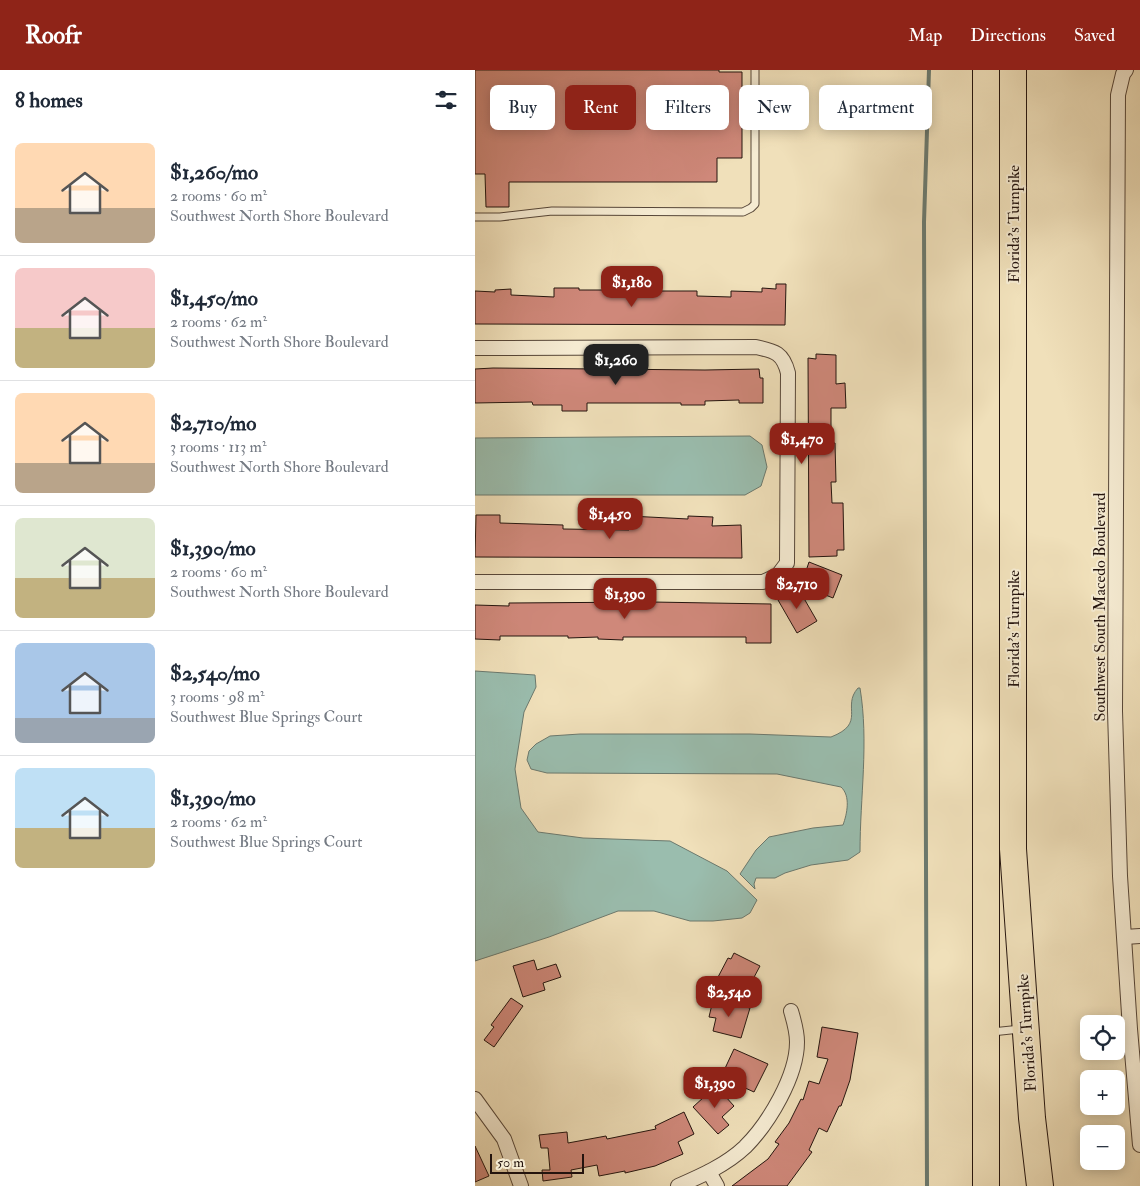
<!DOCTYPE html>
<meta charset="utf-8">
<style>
body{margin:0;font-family:"IM FELL Double Pica",serif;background:#f2f2f3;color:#1f2937;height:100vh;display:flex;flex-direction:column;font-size:19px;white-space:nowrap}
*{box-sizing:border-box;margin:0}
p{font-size:16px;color:#747a83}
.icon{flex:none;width:28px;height:28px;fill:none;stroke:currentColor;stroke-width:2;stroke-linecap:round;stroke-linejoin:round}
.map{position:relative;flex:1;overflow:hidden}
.drawer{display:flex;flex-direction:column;background:#fff;width:475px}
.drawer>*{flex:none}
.top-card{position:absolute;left:15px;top:15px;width:475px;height:45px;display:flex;gap:10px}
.tools{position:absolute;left:605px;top:945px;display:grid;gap:10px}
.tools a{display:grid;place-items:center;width:45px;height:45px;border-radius:8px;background:#fff;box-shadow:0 2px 12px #0003;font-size:25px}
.scale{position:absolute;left:15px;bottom:12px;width:94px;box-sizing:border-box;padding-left:5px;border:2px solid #24140e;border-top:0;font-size:14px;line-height:18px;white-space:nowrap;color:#24140e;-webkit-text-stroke:4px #f5ebd2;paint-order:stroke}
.price{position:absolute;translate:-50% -42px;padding:0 11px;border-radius:10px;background:#8f2418;color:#fff;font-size:16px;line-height:32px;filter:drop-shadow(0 1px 2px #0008)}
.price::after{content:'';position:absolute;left:50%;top:30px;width:15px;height:11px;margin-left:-8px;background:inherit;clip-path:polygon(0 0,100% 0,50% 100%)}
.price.current{background:#222;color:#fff}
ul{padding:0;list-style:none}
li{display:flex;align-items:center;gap:15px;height:125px;padding:0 15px}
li+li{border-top:1px solid #e0e1e3}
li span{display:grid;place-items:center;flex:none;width:140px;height:100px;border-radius:8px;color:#555}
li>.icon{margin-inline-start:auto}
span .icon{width:60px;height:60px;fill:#fffc;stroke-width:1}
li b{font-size:21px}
h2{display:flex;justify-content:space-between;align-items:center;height:60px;padding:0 15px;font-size:21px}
.chip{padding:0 18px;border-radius:8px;background:#fff;box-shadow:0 2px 12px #0003;font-size:18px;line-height:45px}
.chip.current{background:#8f2418;color:#fff}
header{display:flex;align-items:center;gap:30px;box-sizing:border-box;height:70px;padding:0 25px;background:#8f2418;color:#fff}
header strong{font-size:24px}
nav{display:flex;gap:28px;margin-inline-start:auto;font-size:18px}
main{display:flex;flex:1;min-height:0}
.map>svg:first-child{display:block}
.water{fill:#9abdae;stroke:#6b796e}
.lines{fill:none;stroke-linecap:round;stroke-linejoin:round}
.stream{stroke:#6b796e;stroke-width:4}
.building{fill:#cf887a;stroke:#24140e}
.lane-casing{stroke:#574739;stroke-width:9}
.street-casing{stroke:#574739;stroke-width:16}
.highway-casing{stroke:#24140e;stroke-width:28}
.lane{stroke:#f5ebd2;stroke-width:7}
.street{stroke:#f5ebd2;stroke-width:14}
.highway{stroke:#f0e0ba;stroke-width:26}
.labels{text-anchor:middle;stroke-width:4;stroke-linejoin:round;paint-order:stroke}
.street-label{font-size:16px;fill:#24140e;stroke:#f5ebd2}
</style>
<header>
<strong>Roofr</strong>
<nav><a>Map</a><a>Directions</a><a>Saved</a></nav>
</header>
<main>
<section class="drawer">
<h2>8 homes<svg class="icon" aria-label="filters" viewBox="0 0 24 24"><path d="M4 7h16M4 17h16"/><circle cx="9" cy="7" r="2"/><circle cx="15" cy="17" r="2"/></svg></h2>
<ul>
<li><span style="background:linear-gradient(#ffd9b3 65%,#b9a48a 0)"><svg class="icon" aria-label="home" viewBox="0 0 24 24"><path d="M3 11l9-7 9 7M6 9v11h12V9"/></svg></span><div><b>$1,260/mo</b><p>2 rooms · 60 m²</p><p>Southwest North Shore Boulevard</p></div></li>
<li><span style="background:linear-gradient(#f6c9c9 60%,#c2b280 0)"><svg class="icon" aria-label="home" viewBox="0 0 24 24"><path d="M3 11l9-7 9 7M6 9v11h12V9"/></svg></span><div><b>$1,450/mo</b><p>2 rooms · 62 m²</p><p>Southwest North Shore Boulevard</p></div></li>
<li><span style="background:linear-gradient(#ffd9b3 70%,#b9a48a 0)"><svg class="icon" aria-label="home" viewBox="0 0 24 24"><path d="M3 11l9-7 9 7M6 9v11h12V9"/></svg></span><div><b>$2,710/mo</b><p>3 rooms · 113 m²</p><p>Southwest North Shore Boulevard</p></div></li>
<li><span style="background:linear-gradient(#dfe7d0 60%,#c2b280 0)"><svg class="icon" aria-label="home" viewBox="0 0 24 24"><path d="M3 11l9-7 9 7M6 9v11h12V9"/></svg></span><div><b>$1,390/mo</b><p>2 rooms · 60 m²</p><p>Southwest North Shore Boulevard</p></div></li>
<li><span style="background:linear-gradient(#a9c7e8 75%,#9aa5b1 0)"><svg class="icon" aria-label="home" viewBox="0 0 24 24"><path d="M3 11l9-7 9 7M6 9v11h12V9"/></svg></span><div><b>$2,540/mo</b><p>3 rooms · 98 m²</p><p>Southwest Blue Springs Court</p></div></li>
<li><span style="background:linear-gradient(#bfe0f5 60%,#c2b280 0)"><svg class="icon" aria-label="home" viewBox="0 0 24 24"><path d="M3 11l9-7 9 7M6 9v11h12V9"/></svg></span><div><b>$1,390/mo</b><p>2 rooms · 62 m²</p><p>Southwest Blue Springs Court</p></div></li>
</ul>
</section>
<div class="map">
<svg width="665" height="1116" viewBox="0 0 665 1116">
<rect width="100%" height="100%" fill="#f0e0ba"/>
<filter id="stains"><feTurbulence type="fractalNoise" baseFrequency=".004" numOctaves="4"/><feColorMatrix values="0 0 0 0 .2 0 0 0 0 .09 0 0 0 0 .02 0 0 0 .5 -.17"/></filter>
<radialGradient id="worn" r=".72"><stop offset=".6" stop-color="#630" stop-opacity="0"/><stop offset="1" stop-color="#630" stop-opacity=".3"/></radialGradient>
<g class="water">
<polygon points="275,366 287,375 292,397 286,416 270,425 0,425 0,368"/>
<polygon points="0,601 60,605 61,617 49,642 40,699 46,738 63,762 108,768 195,771 252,801 282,830 275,843 267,848 238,851 215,851 179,841 143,841 74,867 0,891"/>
<path d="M383 618H385C394 672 385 727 385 782L373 790 336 795 310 803 300 808H281L279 814 280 819 265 804 281 780 294 767 338 758 368 755C372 744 376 726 366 717L302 704 72 703 56 699 52 690 54 681 61 674 75 666 105 664H275L356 667C392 653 366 637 383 618Z"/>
</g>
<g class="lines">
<polyline class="stream" points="452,1116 449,152 454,0"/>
</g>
<g class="building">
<polygon points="0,0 244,0 244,2 267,2 267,88 242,88 242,112 34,112 34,137 11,137 10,104 0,104"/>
<polygon points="301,214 311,214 310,255 0,254 0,221 20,222 20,220 36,219 36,225 79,227 79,218 104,218 104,220 133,220 133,225 169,226 169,221 222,221 222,226 256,227 256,221 287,222 287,218 301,219"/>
<polygon points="341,284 361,285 361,314 370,313 371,338 356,338 356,373 360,373 361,412 356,412 357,433 368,433 369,480 362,480 362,486 334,487 333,288 341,289"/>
<polygon points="18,298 230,300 284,299 285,308 288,308 288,333 264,333 264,330 230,331 230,335 206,335 206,333 112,333 112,341 87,341 87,335 58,335 57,332 0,333 0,299"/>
<polygon points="1,445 25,445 25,453 88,455 88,459 154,460 154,446 213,449 213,446 238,447 237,456 266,455 267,488 0,487"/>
<polygon points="334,492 367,505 358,528 328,516 341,508 330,504"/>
<polygon points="323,518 342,551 322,563 303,530"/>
<polygon points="177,532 296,534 296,573 271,573 271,567 148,567 148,570 123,569 123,567 93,568 93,566 25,566 25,570 0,569 0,535 34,536 34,533"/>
<polygon points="259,883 285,896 277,911 282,914 276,926 242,909 253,888 256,889"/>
<polygon points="59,890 62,900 81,894 86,907 68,913 70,920 48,927 38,896"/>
<polygon points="36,928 48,936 19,977 9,970 19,957 16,955"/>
<polygon points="238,930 275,938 266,968 238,961 241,948 234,947"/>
<polygon points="347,957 383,963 375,1010 366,1036 364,1036 352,1062 344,1058 334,1080 337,1082 312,1116 257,1116 293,1089 304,1074 300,1072 314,1053 326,1029 328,1030 334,1011 344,1014 353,989 342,987"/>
<polygon points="259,979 293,994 279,1022 246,1007"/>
<polygon points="241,1016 259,1036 247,1047 254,1055 243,1064 218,1037"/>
<polygon points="209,1042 219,1064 203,1072 208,1084 180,1096 150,1103 150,1101 124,1106 122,1095 96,1100 97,1107 68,1111 67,1100 75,1100 73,1078 66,1078 64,1065 92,1062 93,1073 131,1066 132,1069 181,1059 180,1056"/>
<polygon points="0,1076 14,1106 0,1112"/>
</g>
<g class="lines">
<g class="lane-casing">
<g id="lane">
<polyline points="0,147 25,147 77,141 268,142 276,138 280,134 280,0"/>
<polyline points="517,962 546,959"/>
</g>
</g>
<g class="street-casing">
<g id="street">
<polyline points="651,0 648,4 643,25 640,641 645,806 655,959 665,1075"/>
<path d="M0 278 281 277C300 281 308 283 313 303L312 493 303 505 288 512H0"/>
<polyline points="650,867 665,866"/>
<polyline points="0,1029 29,1069 46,1116"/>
<polyline points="234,1102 242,1116"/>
<path d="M203 1116C226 1106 251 1095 270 1077 294 1053 322 1006 322 972 322 961 319 951 316 941"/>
</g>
</g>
<g class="highway-casing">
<g id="highway">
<polyline points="538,0 538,779 557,1048 565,1116"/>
<polyline points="511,1116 511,0"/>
</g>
</g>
<use href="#lane" class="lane"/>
<use href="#street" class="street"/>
<use href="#highway" class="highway"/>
</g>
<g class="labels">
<g class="street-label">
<text transform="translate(538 154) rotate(-90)" y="6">Florida's Turnpike</text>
<text transform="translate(624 537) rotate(-90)" y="6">Southwest South Macedo Boulevard</text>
<text transform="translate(538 559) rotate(-90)" y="6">Florida's Turnpike</text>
<text transform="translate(551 963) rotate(-94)" y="6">Florida's Turnpike</text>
</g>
</g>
<rect width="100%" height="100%" filter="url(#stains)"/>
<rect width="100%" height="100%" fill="url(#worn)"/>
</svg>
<div class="tools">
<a><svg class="icon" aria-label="locate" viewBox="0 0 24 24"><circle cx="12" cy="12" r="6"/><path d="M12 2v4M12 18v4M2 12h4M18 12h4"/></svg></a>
<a>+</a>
<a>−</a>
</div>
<div class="scale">50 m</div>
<b class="price" style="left:157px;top:238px">$1,180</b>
<b class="price current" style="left:141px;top:316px">$1,260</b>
<b class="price" style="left:327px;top:395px">$1,470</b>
<b class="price" style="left:135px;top:470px">$1,450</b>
<b class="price" style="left:322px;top:540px">$2,710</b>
<b class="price" style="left:150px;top:550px">$1,390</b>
<b class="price" style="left:254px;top:948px">$2,540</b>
<b class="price" style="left:240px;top:1039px">$1,390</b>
<div class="top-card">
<a class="chip">Buy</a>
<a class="chip current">Rent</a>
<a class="chip">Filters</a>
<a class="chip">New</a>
<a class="chip">Apartment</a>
</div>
</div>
</main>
